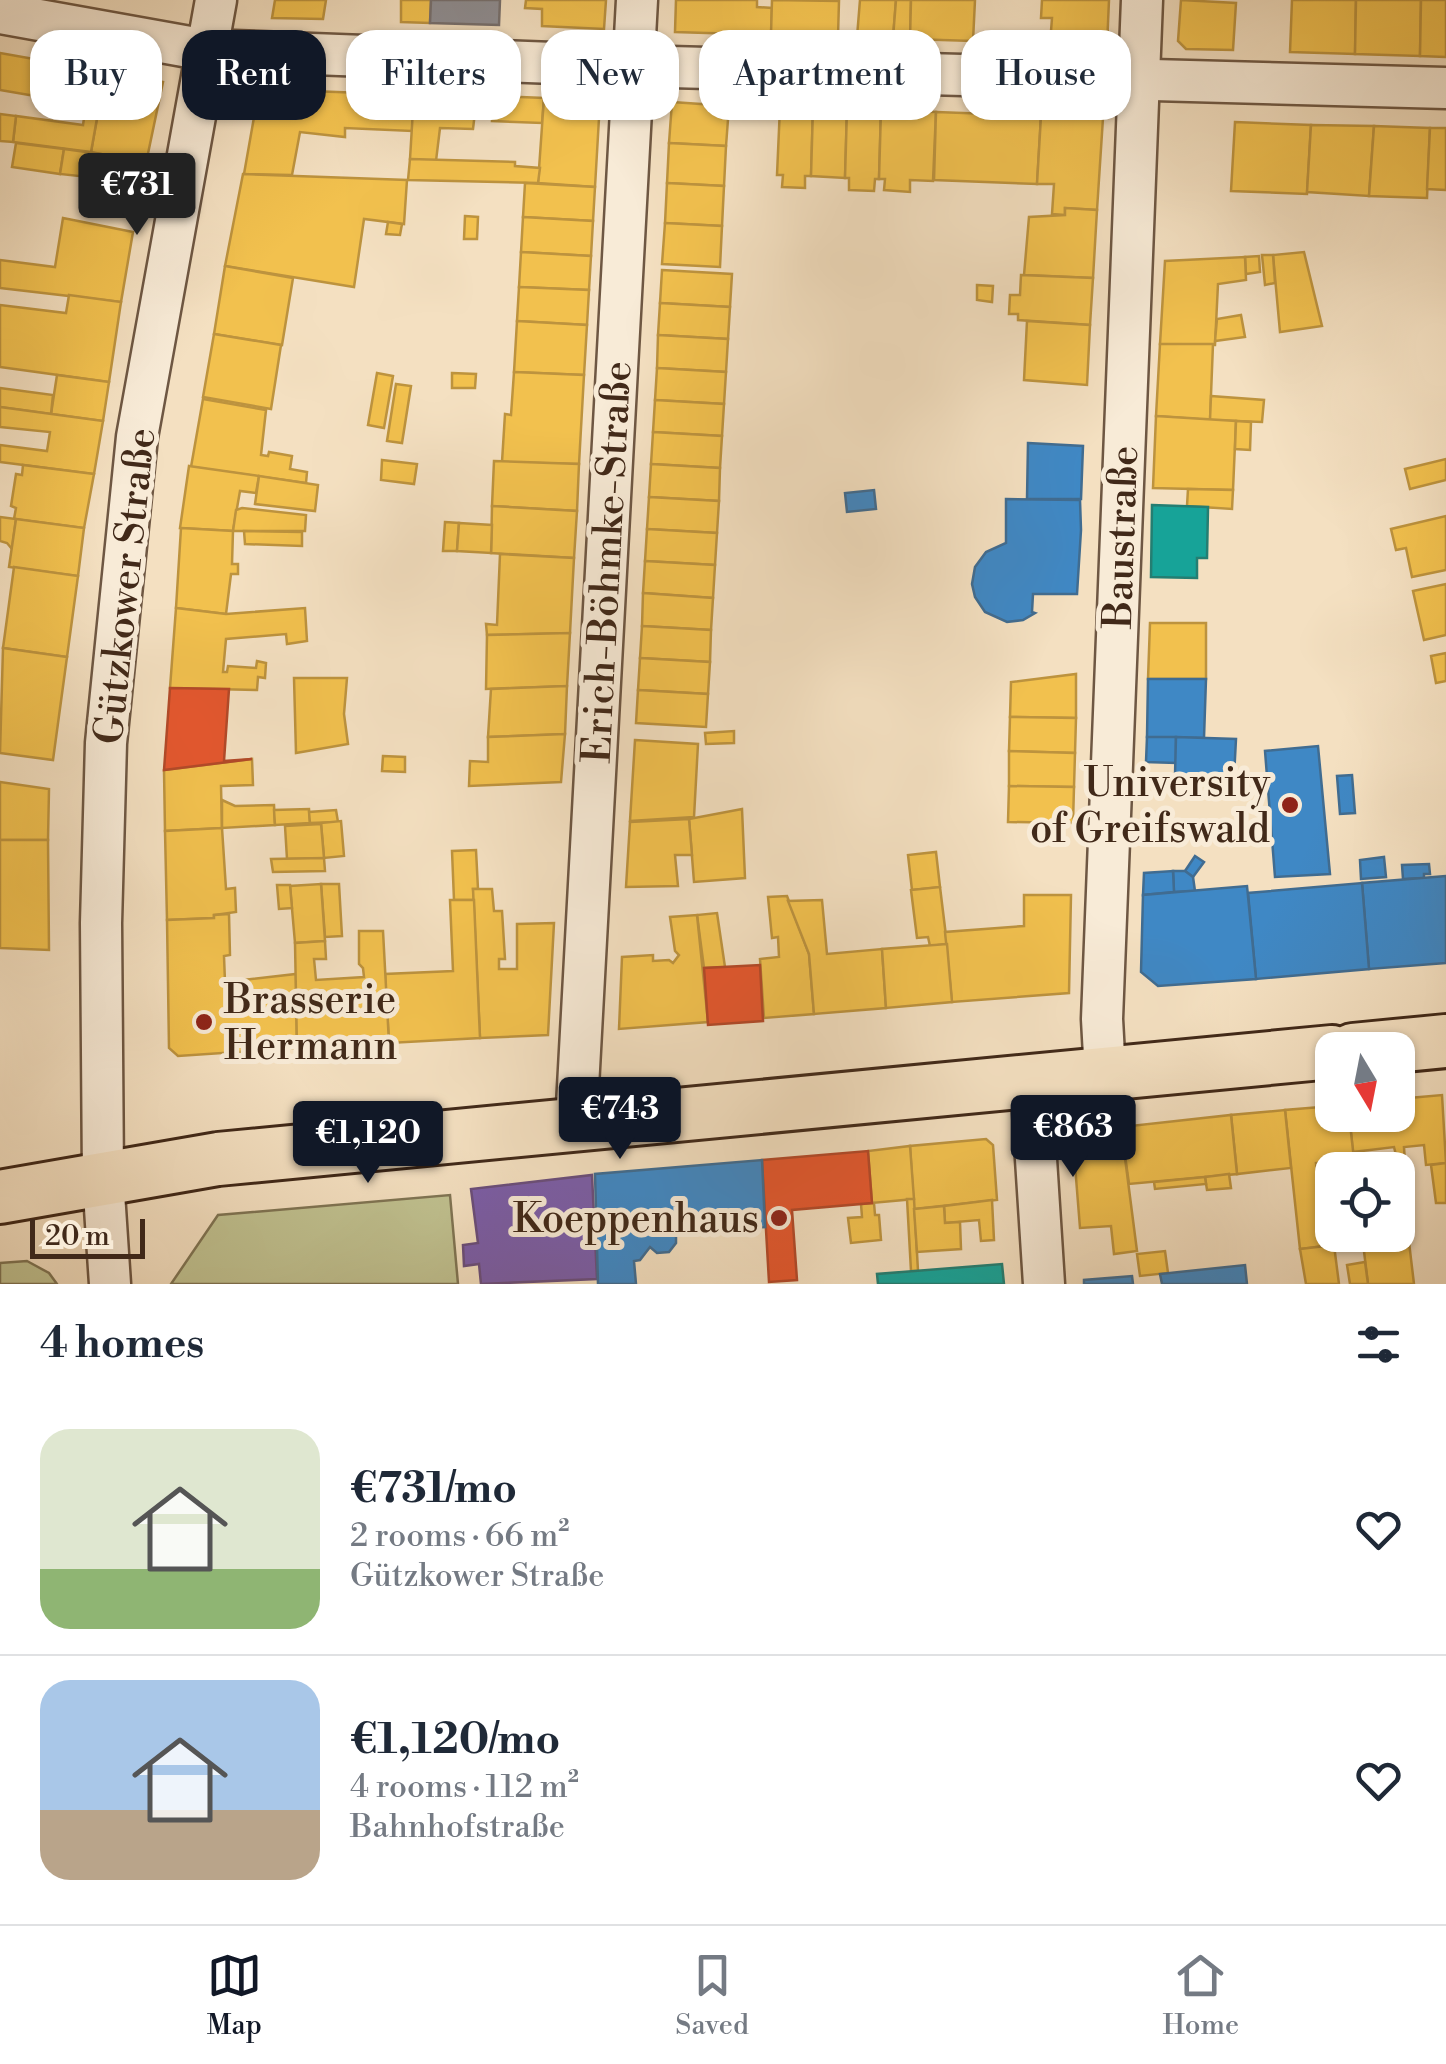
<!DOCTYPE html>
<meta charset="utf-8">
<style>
body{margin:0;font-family:"Libre Bodoni",serif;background:#f2f2f3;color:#1f2937;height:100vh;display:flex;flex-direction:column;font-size:38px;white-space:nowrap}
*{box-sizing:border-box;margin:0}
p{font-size:32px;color:#747a83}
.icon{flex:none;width:55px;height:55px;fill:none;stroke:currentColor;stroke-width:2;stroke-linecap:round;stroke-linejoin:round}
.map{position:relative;height:1284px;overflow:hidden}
.drawer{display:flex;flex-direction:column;background:#fff;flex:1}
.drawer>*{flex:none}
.top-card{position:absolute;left:30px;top:30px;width:1388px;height:90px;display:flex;gap:20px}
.needle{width:65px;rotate:170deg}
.tools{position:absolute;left:1315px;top:1032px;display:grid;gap:20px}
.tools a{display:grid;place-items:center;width:100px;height:100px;border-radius:20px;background:#fff;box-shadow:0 2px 8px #0004;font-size:50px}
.scale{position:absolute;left:30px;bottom:25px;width:115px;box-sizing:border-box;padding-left:10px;border:5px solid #412919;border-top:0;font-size:28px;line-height:35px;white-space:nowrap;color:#412919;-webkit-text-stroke:8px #f8ebd7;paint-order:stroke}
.price{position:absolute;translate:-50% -85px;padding:0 22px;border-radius:10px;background:#111827;color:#fff;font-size:32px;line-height:65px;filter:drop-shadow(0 2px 5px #0008)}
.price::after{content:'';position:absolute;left:50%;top:60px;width:30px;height:22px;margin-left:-15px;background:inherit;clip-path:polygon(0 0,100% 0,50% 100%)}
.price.active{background:#222;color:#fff}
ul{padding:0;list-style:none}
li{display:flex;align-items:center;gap:30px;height:250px;padding:0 40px}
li+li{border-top:2px solid #e0e1e3}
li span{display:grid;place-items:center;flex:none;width:280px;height:200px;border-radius:30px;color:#555}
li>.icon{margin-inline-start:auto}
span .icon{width:120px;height:120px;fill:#fffc;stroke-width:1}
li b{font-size:42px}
h2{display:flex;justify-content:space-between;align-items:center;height:120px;padding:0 40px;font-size:42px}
.chip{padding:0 35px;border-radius:30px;background:#fff;box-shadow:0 2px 8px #0004;font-size:35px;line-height:90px}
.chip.active{background:#111827;color:#fff}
.tabs{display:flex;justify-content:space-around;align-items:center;height:140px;border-top:2px solid #e0e1e3;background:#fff;font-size:28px;color:#747a83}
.tabs a{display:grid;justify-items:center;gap:5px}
.tabs .active{color:#111827}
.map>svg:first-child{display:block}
.green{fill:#c0c190;stroke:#807554;stroke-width:2.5}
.homes{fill:#f2c14e;stroke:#bd933e;stroke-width:2.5}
.shops{fill:#e4572e;stroke:#b34928;stroke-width:2.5}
.offices{fill:#7b5ea7;stroke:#6a4e7c;stroke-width:2.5}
.schools{fill:#3f88c5;stroke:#406c91;stroke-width:2.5}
.public{fill:#17a398;stroke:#247e72;stroke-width:2.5}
.industry{fill:#8d8d92;stroke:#766f6e;stroke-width:2.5}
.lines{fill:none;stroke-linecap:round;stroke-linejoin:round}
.minor-casing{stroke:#6e5743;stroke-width:45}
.major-casing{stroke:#412919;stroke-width:58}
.minor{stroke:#f8ebd7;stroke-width:40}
.major{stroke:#f4e0c1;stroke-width:52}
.poi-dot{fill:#8f2418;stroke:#f8ebd7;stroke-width:4}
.labels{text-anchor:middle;stroke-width:10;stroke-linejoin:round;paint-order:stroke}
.street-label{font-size:40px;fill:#412919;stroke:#f8ebd7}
.poi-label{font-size:40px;fill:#412919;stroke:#f8ebd7;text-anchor:end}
</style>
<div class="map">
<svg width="1446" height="1284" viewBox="0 0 1446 1284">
<rect width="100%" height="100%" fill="#f4e0c1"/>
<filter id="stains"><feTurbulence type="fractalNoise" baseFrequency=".002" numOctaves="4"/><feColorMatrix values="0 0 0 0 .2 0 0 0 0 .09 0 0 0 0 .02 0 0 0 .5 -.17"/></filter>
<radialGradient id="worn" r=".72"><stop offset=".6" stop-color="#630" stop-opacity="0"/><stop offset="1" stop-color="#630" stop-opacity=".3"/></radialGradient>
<g class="green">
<polygon points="450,1195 458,1284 171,1284 218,1215"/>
<polygon points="27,1261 49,1273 57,1284 0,1284 0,1263"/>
</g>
<g class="homes">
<polygon points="275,0 326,0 323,19 272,18"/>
<polygon points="401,0 431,0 430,23 401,22"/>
<polygon points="526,0 606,0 604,29 542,26 542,9 525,8"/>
<polygon points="676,0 757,0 757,7 772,8 771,35 675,32"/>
<polygon points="772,0 839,1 838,37 771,34"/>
<polygon points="860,0 896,0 893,38 857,37"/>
<polygon points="896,0 911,0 910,39 893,38"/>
<polygon points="911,0 975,0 973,41 910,39"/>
<polygon points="1042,0 1109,0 1107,46 1050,44 1052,18 1041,18"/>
<polygon points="1181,0 1236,3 1233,50 1186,49 1178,41"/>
<polygon points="1292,0 1356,0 1355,54 1290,52"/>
<polygon points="1356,0 1421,0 1420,56 1355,54"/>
<polygon points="1421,0 1446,0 1446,57 1420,56"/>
<polygon points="0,53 135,77 121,109 99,107 0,90"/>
<polygon points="135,77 163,82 146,163 91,152 99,107 121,109"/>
<polygon points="259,89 414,95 412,131 345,128 345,137 300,132 292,175 244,174"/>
<polygon points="414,93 477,96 473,129 440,128 436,161 410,159"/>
<polygon points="493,96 544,98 542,123 492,121"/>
<polygon points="544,98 600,101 595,187 538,183"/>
<polygon points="672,102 729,106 726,146 669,143"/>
<polygon points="86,105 99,107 91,152 13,142 16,116 83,125"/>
<polygon points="780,107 813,108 811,176 805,176 805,188 782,187 783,175 777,175"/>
<polygon points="813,108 847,109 845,178 811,176"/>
<polygon points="847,109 881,110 879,179 875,179 874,191 849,190 849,178 845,178"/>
<polygon points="881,110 936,112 933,181 910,180 910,192 884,190 885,179 879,179"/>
<polygon points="936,112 1041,116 1037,184 934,180"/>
<polygon points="0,114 16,116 13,142 0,141"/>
<polygon points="1041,116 1103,118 1097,210 1065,208 1065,215 1052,214 1054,184 1037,184"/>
<polygon points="1235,122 1311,125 1307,194 1231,191"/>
<polygon points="1311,125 1374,126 1369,196 1307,192"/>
<polygon points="1374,126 1430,128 1427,198 1369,196"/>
<polygon points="1430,128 1446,128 1446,190 1427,189"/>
<polygon points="16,143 64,149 60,174 12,167"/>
<polygon points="669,143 726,146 724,186 667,183"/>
<polygon points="64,149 101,154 97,178 60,174"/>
<polygon points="410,159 515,162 515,166 540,168 538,183 408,180"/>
<polygon points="243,174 407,180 404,224 364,219 354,287 225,266"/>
<polygon points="525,183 595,187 593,221 523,217"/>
<polygon points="667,183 724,186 722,226 665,223"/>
<polygon points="1065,208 1097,210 1093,278 1024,275 1029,217 1065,215"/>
<polygon points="465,216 478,217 477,239 464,239"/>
<polygon points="523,217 593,221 591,256 521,252"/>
<polygon points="63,218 133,232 121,302 0,288 0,260 55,267"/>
<polygon points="388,222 402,224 400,235 386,234"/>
<polygon points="665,223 722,226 720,267 662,264"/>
<polygon points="521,252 591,256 589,290 519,287"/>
<polygon points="1304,252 1322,326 1280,332 1273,255"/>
<polygon points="1262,255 1273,255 1275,283 1265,285"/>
<polygon points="1259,256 1260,272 1246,274 1245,257"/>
<polygon points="1245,257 1246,280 1218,284 1215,345 1160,344 1165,261"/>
<polygon points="225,266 293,278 282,345 214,334"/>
<polygon points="662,270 732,274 730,307 660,303"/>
<polygon points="1021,275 1093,278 1090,325 1018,320 1018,314 1009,314 1010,295 1020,295"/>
<polygon points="977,285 993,286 992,302 977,300"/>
<polygon points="519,287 589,290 587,325 517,321"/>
<polygon points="69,295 121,302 109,382 0,367 0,305 66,313"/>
<polygon points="660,303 730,307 728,339 658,335"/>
<polygon points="1241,315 1245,337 1215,341 1217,319"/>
<polygon points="517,321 587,325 584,375 514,372"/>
<polygon points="1027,321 1090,325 1087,385 1024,380"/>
<polygon points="214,334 281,345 271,409 203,397"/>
<polygon points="658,335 728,339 726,372 657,368"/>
<polygon points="1160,344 1213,344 1210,420 1156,416"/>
<polygon points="657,368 726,372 724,404 655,400"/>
<polygon points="514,372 584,375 579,464 502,462 505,414 511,415"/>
<polygon points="377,373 393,376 384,428 368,425"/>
<polygon points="452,373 476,374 475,388 452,388"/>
<polygon points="57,375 109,382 103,421 51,414"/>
<polygon points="396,384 411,386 402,443 387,441"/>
<polygon points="0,388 53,395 51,414 0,407"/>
<polygon points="1211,396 1264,400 1262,422 1210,420"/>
<polygon points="203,399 266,410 261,455 268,456 269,452 292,456 290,469 307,472 306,483 191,467"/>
<polygon points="655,400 724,404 722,436 653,432"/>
<polygon points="0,407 103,421 94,474 0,462 0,445 47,451 50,432 0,427"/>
<polygon points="1156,416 1236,421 1233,490 1153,488"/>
<polygon points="1236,421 1251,422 1250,450 1235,449"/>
<polygon points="653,432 722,436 720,468 651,464"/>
<polygon points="1446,459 1446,480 1410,489 1405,469"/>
<polygon points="382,460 417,464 414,484 381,480"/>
<polygon points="494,461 579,464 577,511 492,506"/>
<polygon points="651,464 720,468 719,501 649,497"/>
<polygon points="23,465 94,474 84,528 14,519 16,508 11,506 16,474 22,475"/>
<polygon points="189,466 259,476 256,493 240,491 233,531 180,528"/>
<polygon points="259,476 318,485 315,511 255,504"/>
<polygon points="1188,489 1233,490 1232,509 1187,506"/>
<polygon points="649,497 719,501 717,533 647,529"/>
<polygon points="492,506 577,511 574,558 491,553"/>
<polygon points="242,508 306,515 305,531 233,531 236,510"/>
<polygon points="1446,516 1446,570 1412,577 1406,548 1396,550 1391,529"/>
<polygon points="0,517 16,519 12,549 7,543 0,541"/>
<polygon points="16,519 84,528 78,576 9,567"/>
<polygon points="445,522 459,523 457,551 443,551"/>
<polygon points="459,523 492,525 491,553 457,551"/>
<polygon points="181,528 233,531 232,564 238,564 238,574 231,574 226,614 176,608"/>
<polygon points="647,529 717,533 715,565 645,561"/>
<polygon points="244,531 302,532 302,546 245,544"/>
<polygon points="500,554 574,558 570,633 487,635 486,624 497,625"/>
<polygon points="645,561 715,565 713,598 643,593"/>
<polygon points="14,567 78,576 67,657 3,648"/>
<polygon points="1446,584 1446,635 1424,640 1413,591"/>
<polygon points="643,593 713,598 711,630 642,626"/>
<polygon points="176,608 226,614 305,608 307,641 287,644 286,634 226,639 223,672 227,672 228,666 256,668 257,661 266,663 265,678 258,677 257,690 170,688"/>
<polygon points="1150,623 1206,623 1206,679 1148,679"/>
<polygon points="642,626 711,630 710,662 640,658"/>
<polygon points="570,633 567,686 486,689 487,635"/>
<polygon points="3,648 67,657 53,760 0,753"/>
<polygon points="1446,653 1446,681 1436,683 1431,656"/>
<polygon points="640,658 710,662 708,694 638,690"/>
<polygon points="1076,674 1076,718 1010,717 1011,682"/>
<polygon points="294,678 347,678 344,714 348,744 296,753"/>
<polygon points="567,686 565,734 488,737 491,689"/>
<polygon points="638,690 708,694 706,727 636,723"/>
<polygon points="1010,717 1076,718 1075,753 1009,751"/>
<polygon points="734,731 734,743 706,744 705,733"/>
<polygon points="565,734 561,782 469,786 470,761 488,762 488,737"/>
<polygon points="635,740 698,744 694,817 630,821"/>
<polygon points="1009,751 1075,753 1074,787 1009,786"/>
<polygon points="383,756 405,757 405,772 382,771"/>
<polygon points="252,759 253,785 221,786 222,828 165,831 164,770"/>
<polygon points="0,782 49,789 48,840 0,840"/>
<polygon points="1009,786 1074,787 1073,823 1008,822"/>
<polygon points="222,800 235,806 274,805 275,825 222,828"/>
<polygon points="309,809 310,823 275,825 274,810"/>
<polygon points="742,809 745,878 694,882 689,819"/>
<polygon points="336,810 338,822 310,823 309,812"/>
<polygon points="689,819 692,855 675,855 678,886 626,887 630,822"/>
<polygon points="341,821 344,856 324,858 321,823"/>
<polygon points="321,824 324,858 287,859 285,826"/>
<polygon points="222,828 226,889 235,888 236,912 214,915 214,918 167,920 165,831"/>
<polygon points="0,840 48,840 49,950 0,948"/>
<polygon points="476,850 478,889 473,889 474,900 454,900 452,851"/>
<polygon points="936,852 940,887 912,890 908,855"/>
<polygon points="324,858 325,871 273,872 271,859"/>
<polygon points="321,884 339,884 342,936 325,937"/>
<polygon points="321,884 325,941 295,943 290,886"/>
<polygon points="277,885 290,885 292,908 279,909"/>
<polygon points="940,887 947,944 930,946 928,937 917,938 911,890"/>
<polygon points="473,889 492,889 494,911 502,911 505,959 499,959 499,969 517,969 517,924 554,923 548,1035 480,1038"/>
<polygon points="1024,895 1071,895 1069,993 952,1002 945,932 1024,926"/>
<polygon points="787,896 809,954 814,1014 764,1018 760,959 779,957 778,937 772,938 768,897"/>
<polygon points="450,900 474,900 480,1038 389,1043 385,974 453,971"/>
<polygon points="822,900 827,954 882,949 886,1008 814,1014 809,954 788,901"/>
<polygon points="717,913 725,967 704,968 697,915"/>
<polygon points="229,914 230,955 224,956 225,982 296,974 297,1048 178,1056 169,1048 167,920 214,918 214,915"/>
<polygon points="697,915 708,1022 619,1029 622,957 653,955 653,961 669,960 673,963 679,955 675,951 670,917"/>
<polygon points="359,931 383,931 389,1043 297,1048 295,943 325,941 326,959 314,959 316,980 364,977 363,968 359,964"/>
<polygon points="947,944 952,1002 886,1008 882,949"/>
<polygon points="1442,1095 1446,1163 1426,1165 1424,1145 1404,1147 1405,1163 1398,1163 1394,1147 1353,1152 1349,1115 1398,1115 1398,1099"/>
<polygon points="1332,1106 1332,1115 1349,1115 1354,1159 1316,1163 1325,1246 1300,1249 1285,1110"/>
<polygon points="1285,1110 1291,1168 1237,1174 1231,1115"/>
<polygon points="1231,1115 1237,1174 1129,1184 1121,1127"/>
<polygon points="1121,1127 1137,1251 1114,1254 1111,1226 1080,1228 1073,1140 1081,1130"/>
<polygon points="986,1139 993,1145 997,1200 914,1209 910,1146"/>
<polygon points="910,1146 914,1199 872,1203 868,1151"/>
<polygon points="1446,1163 1446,1203 1436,1203 1431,1165"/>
<polygon points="1229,1174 1231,1188 1207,1190 1205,1177"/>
<polygon points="1205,1177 1206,1184 1155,1189 1154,1182"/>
<polygon points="1403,1192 1414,1284 1368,1284 1362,1235 1398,1235 1398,1193"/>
<polygon points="907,1199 914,1199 918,1271 911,1271"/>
<polygon points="992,1200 994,1240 981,1241 979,1220 945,1223 944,1206"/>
<polygon points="874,1203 875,1215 879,1215 881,1240 851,1243 848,1218 862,1217 861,1204"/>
<polygon points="944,1206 945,1223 960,1222 961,1249 917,1252 914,1209"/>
<polygon points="1334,1245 1339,1284 1306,1284 1300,1249"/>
<polygon points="1165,1251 1168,1273 1140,1276 1137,1254"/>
<polygon points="1365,1262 1368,1284 1350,1284 1347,1265"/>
</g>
<g class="shops">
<polygon points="170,688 229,689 224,761 252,759 164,770"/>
<polygon points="760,965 763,1021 708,1025 704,968"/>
<polygon points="868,1151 872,1203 792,1210 797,1280 769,1282 762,1160"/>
</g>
<polygon class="offices" points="592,1175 597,1279 481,1284 479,1264 464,1266 463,1245 478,1243 471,1189"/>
<g class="schools">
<polygon points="1028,443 1083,446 1081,499 1027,499"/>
<polygon points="874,490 876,509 847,512 845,493"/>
<polygon points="1006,499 1080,500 1081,530 1077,594 1033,594 1032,612 1035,613 1023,620 1007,622 985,612 975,597 972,584 975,567 986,552 1006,543"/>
<polygon points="1148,679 1206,679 1204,738 1147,737"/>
<polygon points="1147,737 1176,737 1176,763 1146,762"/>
<polygon points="1176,737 1236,739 1234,777 1175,775"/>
<polygon points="1318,746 1330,874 1275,877 1265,751"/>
<polygon points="1352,775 1355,813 1340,814 1337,776"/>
<polygon points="1195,856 1204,862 1193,877 1185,871"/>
<polygon points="1384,857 1386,877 1361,879 1360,860"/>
<polygon points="1429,864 1430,874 1424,874 1424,878 1403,879 1402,865"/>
<polygon points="1173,871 1185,871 1193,877 1195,891 1174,892"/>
<polygon points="1173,871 1174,892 1143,895 1144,873"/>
<polygon points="1446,876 1446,963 1369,969 1362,883"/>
<polygon points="1362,883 1369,969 1256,979 1248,893"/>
<polygon points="1247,886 1256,979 1158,986 1141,972 1143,895"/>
<polygon points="762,1160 765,1227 676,1235 676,1243 669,1252 657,1253 650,1247 640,1260 634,1261 636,1284 598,1284 595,1174"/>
<polygon points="1245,1265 1247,1284 1162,1284 1160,1274"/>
<polygon points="1132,1276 1133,1284 1084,1284 1084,1280"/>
</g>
<g class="public">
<polygon points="1152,505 1208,507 1207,558 1197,558 1197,578 1151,577"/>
<polygon points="1002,1264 1004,1284 878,1284 877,1274"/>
</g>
<polygon class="industry" points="431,0 500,0 499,25 430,23"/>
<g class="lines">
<g class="minor-casing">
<g id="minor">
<polyline points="0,13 206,50 633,66 1446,88"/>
<polyline points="1105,1074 1102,1019 1142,0"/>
<polyline points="1031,1081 1044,1284"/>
<polyline points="576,1124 637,0"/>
<polyline points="110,1284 103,1178 101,923 106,743 137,437 216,0"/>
</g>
</g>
<g class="major-casing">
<g id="major">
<polyline points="1353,1050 1446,1041"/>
<polyline points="0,1197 218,1159 1332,1052"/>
</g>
</g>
<use href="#minor" class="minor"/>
<use href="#major" class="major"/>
</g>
<g class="poi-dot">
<circle cx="1290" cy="805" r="10"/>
<circle cx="204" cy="1022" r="10"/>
<circle cx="779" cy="1218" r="10"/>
</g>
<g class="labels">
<g class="street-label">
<text transform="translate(1120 537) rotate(-88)" y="14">Baustraße</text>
<text transform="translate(606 562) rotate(-87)" y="14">Erich-Böhmke-Straße</text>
<text transform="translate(124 586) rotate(-84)" y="14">Gützkower Straße</text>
</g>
<g class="poi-label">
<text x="1270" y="796">University<tspan x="1270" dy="46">of Greifswald</tspan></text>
<text x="224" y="1013" text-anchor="start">Brasserie<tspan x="224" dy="46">Hermann</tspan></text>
<text x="759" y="1232">Koeppenhaus</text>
</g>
</g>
<rect width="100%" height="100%" filter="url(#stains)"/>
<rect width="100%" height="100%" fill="url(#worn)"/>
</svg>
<div class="tools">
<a><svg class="needle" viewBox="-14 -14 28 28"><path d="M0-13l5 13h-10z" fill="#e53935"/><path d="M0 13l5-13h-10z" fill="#747a83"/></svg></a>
<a><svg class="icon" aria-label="locate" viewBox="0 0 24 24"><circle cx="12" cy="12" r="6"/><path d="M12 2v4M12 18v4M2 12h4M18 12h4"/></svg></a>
</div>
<div class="scale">20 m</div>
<b class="price active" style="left:137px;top:238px">€731</b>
<b class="price" style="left:620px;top:1162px">€743</b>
<b class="price" style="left:1073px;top:1180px">€863</b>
<b class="price" style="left:368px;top:1186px">€1,120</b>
<div class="top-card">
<a class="chip">Buy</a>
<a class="chip active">Rent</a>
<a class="chip">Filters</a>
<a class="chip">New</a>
<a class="chip">Apartment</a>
<a class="chip">House</a>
</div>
</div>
<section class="drawer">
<h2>4 homes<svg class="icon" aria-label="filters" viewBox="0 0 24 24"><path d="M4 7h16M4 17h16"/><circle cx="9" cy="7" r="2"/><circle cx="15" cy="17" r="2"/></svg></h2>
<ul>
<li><span style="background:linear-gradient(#dfe7d0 70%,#8fb573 0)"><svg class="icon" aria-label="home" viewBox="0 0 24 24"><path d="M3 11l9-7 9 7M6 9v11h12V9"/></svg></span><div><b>€731/mo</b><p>2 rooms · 66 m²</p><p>Gützkower Straße</p></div><svg class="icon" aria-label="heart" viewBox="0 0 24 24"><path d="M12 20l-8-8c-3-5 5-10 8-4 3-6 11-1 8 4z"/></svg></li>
<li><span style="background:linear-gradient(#a9c7e8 65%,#b9a48a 0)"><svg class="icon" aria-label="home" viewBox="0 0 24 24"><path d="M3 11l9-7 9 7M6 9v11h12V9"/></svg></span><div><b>€1,120/mo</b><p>4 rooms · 112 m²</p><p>Bahnhofstraße</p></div><svg class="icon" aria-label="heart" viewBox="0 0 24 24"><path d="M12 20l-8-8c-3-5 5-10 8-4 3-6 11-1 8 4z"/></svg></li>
</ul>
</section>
<nav class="tabs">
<a class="active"><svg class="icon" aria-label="map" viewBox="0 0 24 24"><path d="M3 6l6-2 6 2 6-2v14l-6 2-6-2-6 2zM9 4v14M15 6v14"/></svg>Map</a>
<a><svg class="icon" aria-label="saved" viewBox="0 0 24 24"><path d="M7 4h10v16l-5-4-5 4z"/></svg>Saved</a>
<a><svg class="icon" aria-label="home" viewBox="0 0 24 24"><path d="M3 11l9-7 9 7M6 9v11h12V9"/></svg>Home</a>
</nav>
